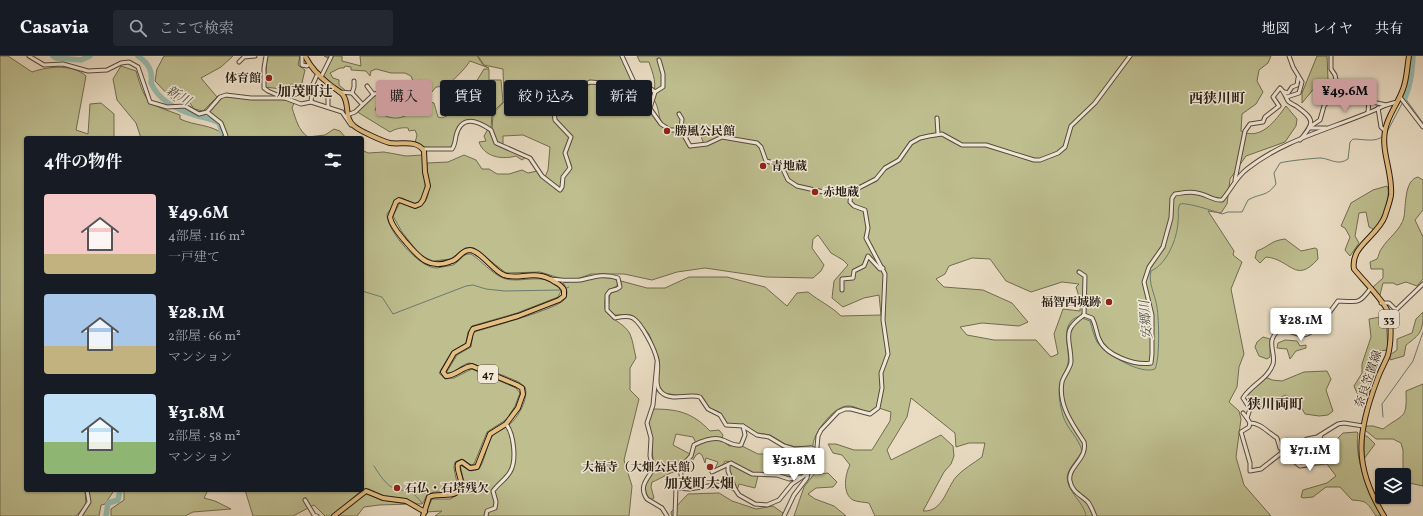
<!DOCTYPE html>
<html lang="ja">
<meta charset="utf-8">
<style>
body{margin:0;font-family:Vollkorn,"Noto Serif JP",serif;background:#242831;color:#f1f3f6;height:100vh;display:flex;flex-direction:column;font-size:15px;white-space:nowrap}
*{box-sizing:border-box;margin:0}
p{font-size:13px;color:#9ea1a6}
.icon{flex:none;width:22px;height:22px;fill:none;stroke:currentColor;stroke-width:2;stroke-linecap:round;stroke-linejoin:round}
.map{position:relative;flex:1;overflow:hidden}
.drawer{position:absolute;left:24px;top:80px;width:340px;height:356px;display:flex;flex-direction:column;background:#171b24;border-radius:4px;box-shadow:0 1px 3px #0004}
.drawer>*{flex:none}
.guide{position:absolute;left:376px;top:24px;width:380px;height:36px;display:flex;gap:8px}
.controls{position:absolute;left:1375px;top:412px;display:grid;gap:8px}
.controls a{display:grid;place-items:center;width:36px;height:36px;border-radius:4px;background:#171b24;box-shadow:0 1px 3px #0004;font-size:20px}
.price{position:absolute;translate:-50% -34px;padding:0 9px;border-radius:4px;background:#fff;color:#222;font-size:13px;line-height:26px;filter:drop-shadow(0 1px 2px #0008)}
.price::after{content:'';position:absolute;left:50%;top:24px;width:12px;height:9px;margin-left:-6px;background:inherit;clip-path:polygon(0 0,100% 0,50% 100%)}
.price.active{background:#c59692;color:#111}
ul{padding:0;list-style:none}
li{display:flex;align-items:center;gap:12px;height:100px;padding:0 20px}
li span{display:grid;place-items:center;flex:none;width:112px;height:80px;border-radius:4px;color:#555}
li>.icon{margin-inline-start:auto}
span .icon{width:48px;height:48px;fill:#fffc;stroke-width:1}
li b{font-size:17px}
h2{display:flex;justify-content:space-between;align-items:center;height:48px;padding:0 20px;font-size:17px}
.chip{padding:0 14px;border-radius:4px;background:#171b24;box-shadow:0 1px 3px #0004;font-size:14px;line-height:36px}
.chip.active{background:#c59692;color:#111}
header{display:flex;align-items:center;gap:24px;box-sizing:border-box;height:56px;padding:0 20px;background:#171b24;border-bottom:1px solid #363941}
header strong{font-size:19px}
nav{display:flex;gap:22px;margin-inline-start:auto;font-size:14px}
.search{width:280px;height:36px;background:#242831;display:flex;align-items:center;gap:10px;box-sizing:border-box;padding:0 14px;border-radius:4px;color:#9ea1a6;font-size:15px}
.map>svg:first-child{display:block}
.green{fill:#bebe8f;stroke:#716c4f;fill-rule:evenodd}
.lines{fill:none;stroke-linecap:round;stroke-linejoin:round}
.stream{stroke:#6a7c6f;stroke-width:1}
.river{stroke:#98bcaf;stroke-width:5.5}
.minor-casing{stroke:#554b3c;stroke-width:5}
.major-casing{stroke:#241b0f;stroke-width:6}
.minor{stroke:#f1e8d8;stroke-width:3}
.major{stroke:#e4be82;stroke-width:4}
.poi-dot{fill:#8f2418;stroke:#f1e8d8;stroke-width:1.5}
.labels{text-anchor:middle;stroke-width:3;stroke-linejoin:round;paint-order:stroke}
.shield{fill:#f1e8d8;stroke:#62584b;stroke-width:1}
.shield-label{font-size:11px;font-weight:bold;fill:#241b0f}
.poi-label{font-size:12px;font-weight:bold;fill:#241b0f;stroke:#f1e8d8;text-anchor:start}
.street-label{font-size:12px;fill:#241b0f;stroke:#f1e8d8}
.water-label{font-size:13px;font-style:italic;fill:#4d5347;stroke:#f1e8d8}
.quarter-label{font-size:14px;font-weight:bold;fill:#241b0f;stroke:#f1e8d8}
</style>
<header>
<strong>Casavia</strong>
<div class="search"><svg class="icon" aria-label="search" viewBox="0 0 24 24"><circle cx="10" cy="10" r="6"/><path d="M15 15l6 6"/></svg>ここで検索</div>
<nav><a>地図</a><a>レイヤ</a><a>共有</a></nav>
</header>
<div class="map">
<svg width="1423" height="460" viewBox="0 0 1423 460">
<rect width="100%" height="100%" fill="#e9dcc3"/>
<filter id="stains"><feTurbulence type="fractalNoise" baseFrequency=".005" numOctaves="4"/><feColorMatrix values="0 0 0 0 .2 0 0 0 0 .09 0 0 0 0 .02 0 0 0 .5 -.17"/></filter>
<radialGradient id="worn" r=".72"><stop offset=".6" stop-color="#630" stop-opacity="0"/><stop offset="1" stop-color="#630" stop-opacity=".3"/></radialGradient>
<g class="green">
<path d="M0 0H8L32 16C49 10 73 8 86 20L76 74 88 78 90 48 101 47 114 58V82H26V434H85L86 449 76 460H0Z"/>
<polygon points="164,0 233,0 221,11 201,22 217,41 203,55 194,53 186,41 174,45 155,25 157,13"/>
<polygon points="267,0 300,0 298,9 305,14 301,31 291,28 289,34 265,31"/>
<path d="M324 0H342V5L361 10 360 0H477L484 10 489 12 470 5C464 15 455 21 448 30L436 31 427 42 420 35V24L414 28 411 20 405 17H391L376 13 371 15 370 20 366 15 351 14V11L345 10 344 12H340L330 17 333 22 339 24V29L346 35H341L323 21 330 3Z"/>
<path d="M478 0H621L638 38 618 27 590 25 579 30 571 42 559 45C545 63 558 69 570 80L565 93 569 112 563 118 561 133 545 121 548 114 550 91 523 79 503 80V89L497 86 492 74 493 58 504 46 503 13 484 9Z"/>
<path d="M637 0H1271L1268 7 1259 14 1257 25 1263 36 1256 48 1242 58 1241 75C1261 85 1275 65 1286 50L1297 63 1296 70 1285 86 1246 100 1230 123 1227 148 1221 157 1208 155 1234 195 1233 199 1242 206 1231 233 1244 298 1239 311 1237 331 1229 346 1239 355 1241 363 1236 401 1244 429 1271 460H875L869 447C864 446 857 446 853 444 842 438 845 418 850 409L842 399 833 397 828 388H836L854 394H872L890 365 891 356 876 351 874 355C865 359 857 349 847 350 832 351 812 380 813 390L795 391 785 388 770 379 757 377 744 370 728 368 719 356 707 351 700 340H683L664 337 658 330 659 303 649 278 639 266 631 259H615L608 253 610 238 621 231V225L647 232H665L689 221H727L765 231 787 250 797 237 808 236C819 245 831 250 841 260L881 259 879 239 864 242 843 251 832 242 834 225 848 209 843 204 831 197 818 179 813 183 812 192 824 209 821 215 813 222 766 221 705 212 677 216 652 224 624 218H591L577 223H563L540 216 506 217 474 192H465L451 203 433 205 420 199 402 176 393 160 400 146 417 152C436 143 426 122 427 107L448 106 464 99 476 104 482 113H489L497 118H509L522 114 528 117 537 115 555 133 562 134 564 121 571 113V108L566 97 572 81C566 67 544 68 560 47L572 43 580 31 584 29 591 27H606V42L629 43 637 40 640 41C656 55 654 77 681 76L689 92 707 89 722 82 756 88 760 91 765 105 781 110 788 124 797 130 828 138 853 135 877 125 886 113 900 104 912 88V85L898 103 884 111 875 122 852 133 834 136 821 135 794 127 789 123 782 108 766 104 762 91 757 87 722 81 704 88 698 73 687 77 690 89 682 73C651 75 665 57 652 41 658 29 653 18 649 6H640ZM972 202 990 203 1006 225 1031 236 1062 226 1079 228 1076 231 1080 244V255L1063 253 1054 278 1058 298 1051 301 1036 284H994L967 279 960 271 982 267 1019 270 1028 266 1012 247 983 234 944 231 936 223 945 218 949 210ZM911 342 955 377 956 391 969 387H985L982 401C974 407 963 413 956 421 946 433 943 456 923 455L944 416 951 408 954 400 953 390 941 379 891 404 887 394 907 361Z"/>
<polygon points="1317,0 1327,0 1328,23 1316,30 1302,47 1302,37"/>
<path d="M121 10 136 15C146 49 147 47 180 59V63C195 70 211 68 225 79L223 82H141L136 67 117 44 113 23Z"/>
<path d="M484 13H489V24H501L503 46 492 57 491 73 476 65 466 64C455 70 460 87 449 93L424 91 415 87 417 79 415 74 409 75 408 72C402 71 395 73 390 76L359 57 357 54 373 39 387 36 390 42 378 47 375 54C383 60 394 65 405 60V55L430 46 434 47 438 61 442 62 451 58 450 44 464 42 466 38 475 34 476 26Z"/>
<path d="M226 40 284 43 294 47 292 52C296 63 298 74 308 81L325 79 334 73 340 75 346 82H226C227 71 218 64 210 58L209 55 221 42Z"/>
<path d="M488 73 495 87 526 101 522 104 516 100C502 104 484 101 479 86L486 85 484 80Z"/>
<path d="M362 94 368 97 384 96 406 100 423 99C424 111 431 144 415 148L402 142 398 143 387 158C386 174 420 213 437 212 442 211 448 210 453 209 460 206 462 197 471 198 481 204 491 217 503 222 520 229 549 213 561 235L558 241 517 257 472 270 468 276 466 287 452 295 439 317 445 323 454 322 472 313 516 332 520 337 515 350 507 363 487 376 474 408 471 409 462 403 455 406C451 416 461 424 454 434 446 439 437 433 429 438 425 440 425 445 422 448H417L407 443 383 440 369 433 362 434Z"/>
<path d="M1418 121 1423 124V154L1415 164 1423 181V223L1417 230 1406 226 1397 229 1393 227H1383L1380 239 1375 235 1373 231 1383 222V213H1371L1370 206 1377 203C1379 200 1379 195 1382 192 1388 182 1401 174 1404 161 1406 150 1404 124 1418 121Z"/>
<path d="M1387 130C1392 141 1381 164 1375 174L1369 171 1366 156 1359 157 1355 180 1359 187 1350 200 1345 194 1350 181 1345 172 1341 170 1351 147 1373 134Z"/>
<path d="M1285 183 1301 195 1315 192 1317 193 1318 203C1295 229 1291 203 1266 201L1260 207 1255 202 1257 195C1270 190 1270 185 1285 183Z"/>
<path d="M594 221 612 222 618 225 617 230C609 234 606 236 605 245 602 263 623 264 630 278 633 285 634 294 636 302L630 312V334L639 343 624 404 632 430 629 460H435L442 455 426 456 432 443H450L459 438 464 426 460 409 471 415 479 413C486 403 486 388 493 379 497 374 504 373 509 369 518 362 529 342 525 331L519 326C512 323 473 307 469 307 460 309 455 318 446 317L457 299 471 291 473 277 477 275C491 271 556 253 564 244 569 238 567 232 563 227Z"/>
<path d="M1423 256C1423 275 1421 278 1406 289L1404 300 1390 304V299L1397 294V283L1412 277 1416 263Z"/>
<polygon points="1386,260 1388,294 1379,295 1373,302 1377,310 1370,335 1365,340 1357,337 1354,330 1362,317 1362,308 1371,281 1369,263"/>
<polygon points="1263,281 1270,283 1270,301 1267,303 1259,300 1255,291 1257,286"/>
<polygon points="1285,284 1297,285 1300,290 1306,289 1306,292 1296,295 1290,303 1287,293 1277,292 1278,287"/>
<polygon points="1327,315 1331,323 1326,334 1333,355 1328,359 1319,360 1305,358 1301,351 1294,348 1292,342 1285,339 1273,346 1257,352 1251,350 1246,342 1247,338 1261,323 1268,322 1272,324 1282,325 1304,316"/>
<path d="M1423 328V430L1409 427 1404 428V419H1393L1403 417V394L1401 387 1393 383H1376L1365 374 1366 370H1373L1383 373C1404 357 1407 364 1406 335Z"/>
<path d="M652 353C677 353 692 356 710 375L719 374 723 379 722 382H707L696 387 693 381 676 378 673 389 690 398 678 415C669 416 661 423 652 426L651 431 654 442 650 444 646 438 645 427 654 413 649 364Z"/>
<path d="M1357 376 1358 377C1354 405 1369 435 1382 460H1376C1367 447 1368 445 1352 444L1340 431H1326L1313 441 1303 442 1301 441 1303 434 1327 427 1336 420 1327 408 1308 410 1305 394 1294 396V393L1301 388 1311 385 1312 401H1318L1320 393H1327L1328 383 1336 384 1343 377Z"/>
<polygon points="1364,379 1368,381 1375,388 1364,403"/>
<path d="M714 383 722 384 729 390 740 389 758 398H783L785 396V391L812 393 815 395C814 410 802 424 786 421 782 420 779 418 775 417 768 417 760 419 753 417 743 415 740 406 725 405L722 411 715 413 718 406 706 402 705 407 702 399 699 397 696 399 691 407 686 408C693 391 696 387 714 383Z"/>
<path d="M730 408 751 418 758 420 755 432 739 428 737 435C733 431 731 419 728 412Z"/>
<polygon points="815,417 820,418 828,417 837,426 833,431 816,432 808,438 815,443 834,450 846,460 794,460 804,431"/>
<polygon points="88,434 111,434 113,436 105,448 101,449 99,460 81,460 90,448"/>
<polygon points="124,434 208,434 204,442 215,445 231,453 193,456 185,460 111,460 111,453 124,444"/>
<polygon points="245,434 362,434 332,460 325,460 314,449 293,460 253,460"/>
<polygon points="365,437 382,444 410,448 379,449 364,451 357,460 337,460"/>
<polygon points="719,437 732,445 756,453 773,450 787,460 672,460 671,456 688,438"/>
</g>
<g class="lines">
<g class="stream">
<polyline points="1387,76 1405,42 1423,67"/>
<polyline points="564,233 569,231"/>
<polyline points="362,235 382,241 393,258 466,230 473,229 486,233 505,235 561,234"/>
<path d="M1080 260C1057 266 1071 294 1068 307 1067 313 1063 318 1061 324 1057 335 1060 349 1063 360 1067 373 1079 382 1082 395 1078 403 1071 409 1068 417 1063 433 1084 445 1086 460"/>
<path d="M1082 262 1090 265C1092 272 1094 280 1097 286 1106 298 1140 319 1155 313 1160 303 1159 263 1157 251 1155 238 1148 227 1151 215 1167 208 1177 183 1178 166 1179 160 1177 153 1180 148 1186 146 1214 155 1222 158L1228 156H1242L1248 144C1260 137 1267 141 1276 128L1274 117 1280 107C1286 105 1315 102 1321 102 1331 103 1338 110 1348 103L1350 86 1353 83C1363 83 1376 87 1383 80"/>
<polyline points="1383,361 1382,348 1413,305 1423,276"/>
<path d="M374 410C379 418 387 431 396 433 412 436 412 435 423 448"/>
</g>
<g class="river">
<polyline points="53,0 56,2 81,4 90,0"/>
<path d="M138 0C148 7 153 14 151 27 159 45 179 55 198 60 205 62 212 63 219 67L224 82"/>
<path d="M1405 42C1411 28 1412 16 1413 0"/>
<polyline points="106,460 108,447 118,444 120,434"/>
</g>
<g class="minor-casing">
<g id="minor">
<polyline points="29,0 44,9 63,8 88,15 107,14 121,7 129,6 138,11 150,46 167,51 185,50 199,58 207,56 220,41 226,39 251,42 285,42 301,48 311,46 313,28 318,17"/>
<polyline points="266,0 264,12 264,32 268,35 284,42"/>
<polyline points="302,0 302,9 307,10 309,8"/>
<polyline points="622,0 639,37 661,68 670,74 681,74 690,90 707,88 722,81 757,87 761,91 766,105 781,109 788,124 797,130 828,137 852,134"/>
<polyline points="1331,0 1331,13 1335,19 1337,29 1332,40"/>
<polyline points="239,6 244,1 255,0"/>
<polyline points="321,21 331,1"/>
<polyline points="383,28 387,31 387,35"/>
<polyline points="367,30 373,38"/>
<polyline points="650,32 655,36"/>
<polyline points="339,36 352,37 362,48"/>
<polyline points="1285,36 1288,37 1292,31 1297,29 1298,22"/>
<polyline points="352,37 354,31 354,25"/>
<polyline points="1287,41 1299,37 1302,26 1293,11 1289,0"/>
<polyline points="1400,41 1423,71"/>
<polyline points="311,46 342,56 351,69"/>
<polyline points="328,51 328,38"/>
<polyline points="650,52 655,36 663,31 663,18 659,4"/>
<polyline points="1378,52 1381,71 1385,75"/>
<polyline points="207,56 221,67 226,80 223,82"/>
<polyline points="1368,56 1369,45"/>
<polyline points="679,58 682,63 681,74"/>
<polyline points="347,59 355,56 374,38 411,31"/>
<polyline points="937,62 938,78"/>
<polyline points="1311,70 1320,64 1324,50 1332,40 1346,40 1386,49"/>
<polyline points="1309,72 1326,72"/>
<path d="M423 93H452C455 89 455 85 456 80 461 59 476 64 491 74L496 87 530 102 542 120 560 134 562 131 563 121 570 112 565 97 571 81 555 64 554 55 560 46 572 43 580 31 590 26 617 28 642 41"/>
<path d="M1235 124 1245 75 1250 68 1263 66 1265 61 1279 50 1273 41 1280 32C1285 36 1285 40 1288 45 1290 47 1294 49 1296 50 1316 64 1314 67 1300 84"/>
<polyline points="1079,216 1085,220 1084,259"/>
<path d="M551 223C561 224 570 225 580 224 594 221 604 217 618 222L620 231 617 233 610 235 607 239V254L615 262C620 261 627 259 633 262 642 268 655 293 657 304 660 313 653 329 661 336 671 346 688 337 700 341L708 353 720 359 726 369 743 370 757 379 769 381 784 390 794 393 811 392 817 394"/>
<polyline points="842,234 842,223 853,222 854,215 864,210 868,200 880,213 883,212"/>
<polyline points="1381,247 1389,247 1396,254"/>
<path d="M1084 259 1092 262C1096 269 1096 276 1099 283 1105 299 1135 310 1151 307L1152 298V259L1144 226 1149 211 1163 191 1171 162 1172 142 1175 138C1182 137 1190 135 1197 137 1206 138 1213 145 1222 144 1231 134 1236 121 1247 113 1287 81 1340 71 1386 49L1397 46"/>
<path d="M1084 259C1060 276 1071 282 1071 306 1070 313 1064 319 1062 326 1058 348 1072 368 1084 386 1088 403 1067 411 1070 425 1072 436 1081 439 1088 446 1091 450 1093 456 1095 460"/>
<polyline points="1390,266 1394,263 1396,254 1423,228"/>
<path d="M657 307 653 349 647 367 651 382 650 400 653 413C648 423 638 430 647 443L662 452 667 460"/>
<polyline points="1243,357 1247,362"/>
<polyline points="1250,367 1249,371 1241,376 1250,407 1250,415 1261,413 1284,395 1307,383 1317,381 1338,368 1344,367 1363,370"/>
<path d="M1293 392 1295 406 1300 410C1321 409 1315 395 1321 379"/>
<path d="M1284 395 1280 392 1277 382C1267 376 1261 367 1250 367L1247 362 1250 353 1243 342C1251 329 1268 323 1273 308 1276 297 1266 286 1277 276 1285 270 1296 280 1304 279 1315 278 1332 253 1338 245 1356 245 1358 250 1370 233"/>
<polyline points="728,409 728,415 735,433"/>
<polyline points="712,416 731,407 752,418 777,419 789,423 800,421"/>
<path d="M683 431 680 412 691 400 694 389C702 385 714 380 723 384 731 387 732 390 741 389L745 379 743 370"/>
<polyline points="305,444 314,459 317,460"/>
<polyline points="80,460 89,446 87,434"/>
<path d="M486 460 487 455 495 452 496 446 493 435C498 428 506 423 510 416 517 405 514 378 506 368"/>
<polyline points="675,460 676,432 689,433 715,429 727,430 735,433 739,439 755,448 767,449 779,444 792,428 808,417"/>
<polyline points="784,460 794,439 807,422 808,417 816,403 818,380 821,374 838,356 845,353 851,353 870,358 878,352 882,332 881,317 888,298 883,264 885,218 866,182 868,172 865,154 854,150 850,146 851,136 876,123 885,112 899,104 911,87 920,82 929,80 942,78 962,89 986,89 1034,104 1040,104 1058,97 1065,91 1071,70 1095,47 1130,0"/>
</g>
</g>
<g class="major-casing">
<g id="major">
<path d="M305 0C310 10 320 21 329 28 333 32 339 34 343 39 350 49 344 62 354 70 360 75 382 85 390 87 401 89 416 83 424 95L425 116 428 130 423 144 420 148 415 150 399 144 396 146 390 161C391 169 399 178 404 184 418 200 428 215 452 205 459 203 461 194 470 194 481 195 493 215 504 219 519 225 535 212 555 226 559 228 562 230 564 234V240L559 244 518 260 473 273 471 277 468 289 454 297 443 316 446 320C456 320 462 311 472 310L517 329 522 332 523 338 518 352 506 368 490 378 477 411 470 412 462 406 458 408C456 414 461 420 461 427 459 446 440 435 429 441L423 460"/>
<polyline points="334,460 366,435 383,442 406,445 425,456"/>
<path d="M1384 460C1353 410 1357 377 1377 324 1380 315 1385 307 1388 299 1391 288 1392 267 1388 256 1385 246 1362 223 1354 213 1350 190 1378 180 1385 160 1387 153 1390 146 1391 139 1393 118 1381 96 1385 75 1387 60 1398 48 1403 33 1407 23 1407 11 1409 0"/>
</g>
</g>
<use href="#minor" class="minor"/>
<use href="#major" class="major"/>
</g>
<g class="poi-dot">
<circle cx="269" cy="22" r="4"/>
<circle cx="667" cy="75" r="4"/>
<circle cx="763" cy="110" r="4"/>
<circle cx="815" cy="136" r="4"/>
<circle cx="1109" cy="246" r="4"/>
<circle cx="710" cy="411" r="4"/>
<circle cx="397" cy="432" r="4"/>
</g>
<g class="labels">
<g class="shield">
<rect x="1379" y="254" width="20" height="18" rx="3"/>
<rect x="478" y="309" width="20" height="18" rx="3"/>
</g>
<g class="shield-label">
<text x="1389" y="267">33</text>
<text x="488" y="322">47</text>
</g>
<g class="poi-label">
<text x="261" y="26" text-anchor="end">体育館</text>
<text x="675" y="79">勝風公民館</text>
<text x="771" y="114">青地蔵</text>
<text x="823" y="140">赤地蔵</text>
<text x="1101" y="250" text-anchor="end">福智西城跡</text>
<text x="702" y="415" text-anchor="end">大福寺（大畑公民館）</text>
<text x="405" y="436">石仏・石塔残欠</text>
</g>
<g class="street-label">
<text transform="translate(1368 323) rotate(-71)" y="4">奈良笠置線</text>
</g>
<g class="water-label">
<text transform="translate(179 39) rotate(30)" y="5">新川</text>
<text transform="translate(1145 264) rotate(-95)" y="5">安郷川</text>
</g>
<g class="quarter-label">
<text x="305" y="40">加茂町辻</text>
<text x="1217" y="47">西狭川町</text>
<text x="1275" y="353">狭川両町</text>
<text x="699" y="432">加茂町大畑</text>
</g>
</g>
<rect width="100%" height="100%" filter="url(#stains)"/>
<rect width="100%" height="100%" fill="url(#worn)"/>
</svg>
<div class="controls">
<a><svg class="icon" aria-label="layers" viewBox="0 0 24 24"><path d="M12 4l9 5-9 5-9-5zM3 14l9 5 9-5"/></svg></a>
</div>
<b class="price active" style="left:1345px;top:57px">¥49.6M</b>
<b class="price" style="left:1301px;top:286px">¥28.1M</b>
<b class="price" style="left:1310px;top:416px">¥71.1M</b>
<b class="price" style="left:794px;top:426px">¥31.8M</b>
<div class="guide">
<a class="chip active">購入</a>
<a class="chip">賃貸</a>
<a class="chip">絞り込み</a>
<a class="chip">新着</a>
</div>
<section class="drawer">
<h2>4件の物件<svg class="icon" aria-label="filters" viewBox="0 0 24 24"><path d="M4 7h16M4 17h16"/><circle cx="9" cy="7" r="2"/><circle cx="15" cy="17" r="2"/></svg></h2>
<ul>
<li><span style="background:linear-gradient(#f6c9c9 75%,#c2b280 0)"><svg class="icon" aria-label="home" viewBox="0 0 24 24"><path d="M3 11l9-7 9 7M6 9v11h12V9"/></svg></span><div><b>¥49.6M</b><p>4部屋 · 116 m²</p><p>一戸建て</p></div></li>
<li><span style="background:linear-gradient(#a9c7e8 65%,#c2b280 0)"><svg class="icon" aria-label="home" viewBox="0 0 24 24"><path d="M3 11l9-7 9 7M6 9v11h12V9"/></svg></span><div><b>¥28.1M</b><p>2部屋 · 66 m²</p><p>マンション</p></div></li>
<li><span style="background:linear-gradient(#bfe0f5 60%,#8fb573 0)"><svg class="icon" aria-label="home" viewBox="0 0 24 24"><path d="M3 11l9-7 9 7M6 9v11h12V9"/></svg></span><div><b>¥31.8M</b><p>2部屋 · 58 m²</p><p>マンション</p></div></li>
</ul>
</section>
</div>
